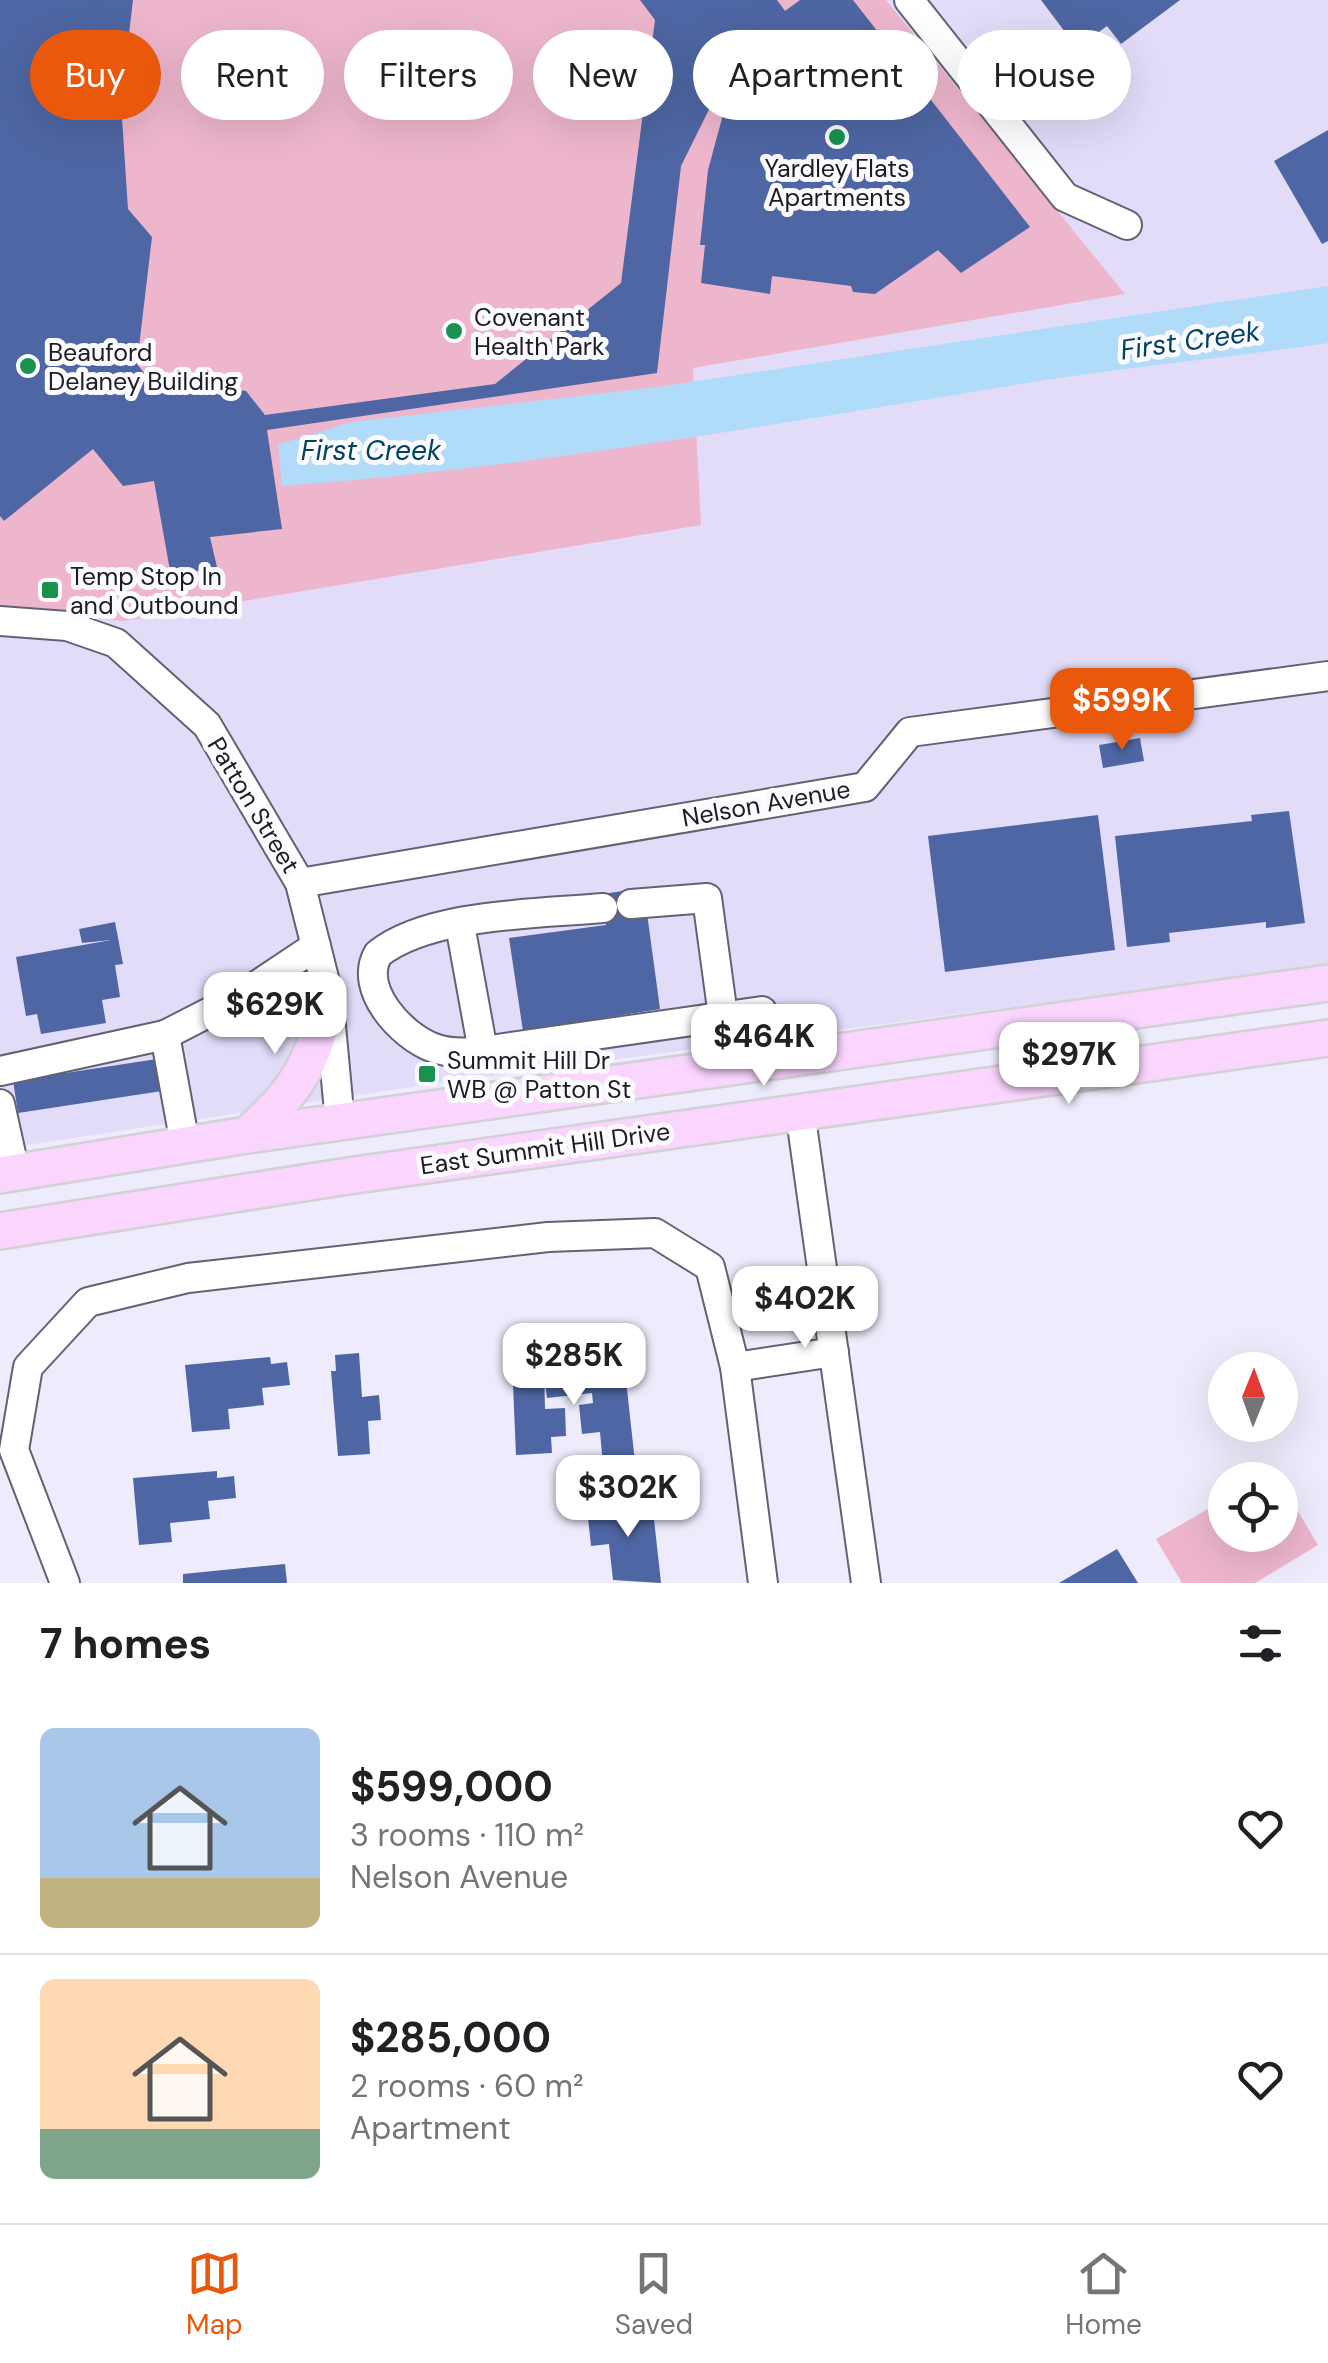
<!DOCTYPE html>
<meta charset="utf-8">
<style>
body{margin:0;font-family:"DM Sans",sans-serif;background:#f6f6f6;color:#202124;height:100vh;display:flex;flex-direction:column;font-size:38px;white-space:nowrap}
*{box-sizing:border-box;margin:0}
p{font-size:32px;color:#757577}
.icon{flex:none;width:55px;height:55px;fill:none;stroke:currentColor;stroke-width:2;stroke-linecap:round;stroke-linejoin:round}
.map{position:relative;height:1583px;overflow:hidden}
.details{display:flex;flex-direction:column;background:#fff;flex:1}
.details>*{flex:none}
.hud{position:absolute;left:30px;top:30px;width:1270px;height:90px;display:flex;gap:20px}
.needle{width:65px;rotate:1deg}
.controls{position:absolute;left:1208px;top:1352px;display:grid;gap:20px}
.controls a{display:grid;place-items:center;width:90px;height:90px;border-radius:50%;background:#fff;box-shadow:0 10px 40px #0002;font-size:50px}
.price{position:absolute;translate:-50% -85px;padding:0 22px;border-radius:20px;background:#fff;color:#222;font-size:32px;line-height:65px;filter:drop-shadow(0 2px 5px #0008)}
.price::after{content:'';position:absolute;left:50%;top:60px;width:30px;height:22px;margin-left:-15px;background:inherit;clip-path:polygon(0 0,100% 0,50% 100%)}
.price.active{background:#ea580c;color:#fff}
ul{padding:0;list-style:none}
li{display:flex;align-items:center;gap:30px;height:250px;padding:0 40px}
li+li{border-top:2px solid #e0e0e0}
li span{display:grid;place-items:center;flex:none;width:280px;height:200px;border-radius:15px;color:#555}
li>.icon{margin-inline-start:auto}
span .icon{width:120px;height:120px;fill:#fffc;stroke-width:1}
li b{font-size:42px}
h2{display:flex;justify-content:space-between;align-items:center;height:120px;padding:0 40px;font-size:42px}
.tag{padding:0 35px;border-radius:45px;background:#fff;box-shadow:0 10px 40px #0002;font-size:35px;line-height:90px}
.tag.active{background:#ea580c;color:#fff}
.tab-bar{display:flex;justify-content:space-around;align-items:center;height:140px;border-top:2px solid #e0e0e0;background:#fff;font-size:28px;color:#757577}
.tab-bar a{display:grid;justify-items:center;gap:5px}
.tab-bar .active{color:#ea580c}
.map>svg:first-child{display:block}
.built{fill:#e2dcf9}
.green{fill:#eeb6cd}
.water{fill:#b0dbf9}
.building{fill:#4e66a3}
.lines{fill:none;stroke-linecap:round;stroke-linejoin:round}
.minor-casing{stroke:#656174;stroke-width:32}
.major-casing{stroke:#d2d1d3;stroke-width:40}
.minor{stroke:#fff;stroke-width:28}
.major{stroke:#fad5fe;stroke-width:35}
.poi-dot{fill:#18924e;stroke:#fbfaff;stroke-width:4}
.labels{text-anchor:middle;stroke-width:10;stroke-linejoin:round;paint-order:stroke}
.poi-label{font-size:25px;fill:#1d1b23;stroke:#fbfaff;text-anchor:start}
.street-label{font-size:25px;fill:#1d1b23;stroke:#fbfaff}
.water-label{font-size:28px;font-style:italic;fill:#024261;stroke:#fbfaff}
</style>
<div class="map">
<svg width="1328" height="1583" viewBox="0 0 1328 1583">
<rect width="100%" height="100%" fill="#eeebfc"/>
<polygon class="built" points="0,0 1328,0 1328,965 431,1084 0,1149"/>
<g class="green">
<polygon points="0,0 886,0 1125,294 693,368 701,525 123,621 0,609"/>
<polygon points="1280,1481 1318,1545 1255,1583 1182,1583 1156,1539 1225,1499 1225,1535 1280,1535"/>
</g>
<path class="water" d="M1328 286V343C1228 358 1127 367 1027 383 779 423 533 468 282 486L278 445 351 422 657 387Z"/>
<g class="building">
<polygon points="0,0 133,0 121,103 128,209 152,237 137,364 148,378 246,391 265,415 495,384 621,283 655,20 640,0 777,0 785,11 800,0 853,0 1030,227 961,273 938,250 875,294 853,292 851,286 772,276 770,294 701,283 705,245 700,245 708,170 743,41 681,166 657,373 267,430 282,529 210,537 217,567 171,576 154,481 123,486 93,449 4,521 0,516"/>
<polygon points="1041,0 1180,0 1121,44 1107,26 1077,48"/>
<polygon points="1328,130 1328,241 1322,244 1274,161"/>
<polygon points="1140,738 1144,761 1103,768 1099,745"/>
<polygon points="1289,811 1305,923 1266,928 1266,922 1169,933 1170,942 1127,947 1115,836 1252,821 1251,815"/>
<polygon points="1098,815 1115,950 945,972 928,836"/>
<polygon points="630,890 647,913 660,1009 523,1031 509,938 606,925 602,894"/>
<polygon points="115,922 123,964 115,965 120,997 102,1000 106,1023 41,1034 37,1014 26,1016 16,957 111,940 82,943 79,929"/>
<polygon points="157,1059 162,1091 18,1113 13,1081"/>
<polygon points="359,1353 362,1397 379,1395 381,1420 368,1421 370,1454 338,1456 331,1371 336,1371 335,1355"/>
<polygon points="270,1357 271,1364 287,1362 290,1385 262,1388 264,1405 228,1409 230,1429 192,1432 185,1365"/>
<polygon points="612,1358 614,1372 625,1371 635,1462 603,1465 600,1432 582,1434 579,1405 593,1403 592,1393 547,1398 544,1371 545,1409 565,1408 566,1436 551,1437 552,1453 516,1455 513,1385 519,1385 518,1368"/>
<polygon points="217,1471 217,1478 234,1476 236,1498 208,1501 210,1519 170,1523 172,1542 139,1545 133,1478"/>
<polygon points="652,1501 661,1583 613,1580 609,1544 591,1546 587,1508"/>
<polygon points="1117,1549 1138,1583 1059,1583"/>
<polygon points="285,1564 287,1583 183,1583 183,1574"/>
</g>
<g class="lines">
<g class="minor-casing">
<g id="minor">
<polyline points="909,0 1065,197 1127,225"/>
<polyline points="0,621 67,626 116,643 207,725 300,883 328,994 340,1122"/>
<polyline points="300,883 865,787 910,732 1328,676"/>
<polyline points="631,904 707,898 723,1016"/>
<path d="M460 925 483 1051C467 1053 450 1054 434 1048 401 1036 358 989 378 954 430 913 539 914 603 908"/>
<polyline points="165,1035 241,996 316,946"/>
<polyline points="483,1051 762,1011 779,1043 793,1058"/>
<polyline points="0,1071 165,1035 185,1144"/>
<polyline points="0,1104 15,1172"/>
<polyline points="800,1111 866,1583"/>
<polyline points="735,1367 834,1352"/>
<polyline points="65,1583 14,1450 28,1367 88,1302 188,1278 548,1237 655,1233 710,1267 735,1367 763,1583"/>
</g>
</g>
<g class="major-casing">
<g id="major">
<path d="M247 1135C298 1091 315 1060 328 994"/>
<polyline points="0,1175 247,1135 1328,983"/>
<polyline points="0,1231 348,1176 1328,1038"/>
</g>
</g>
<use href="#minor" class="minor"/>
<use href="#major" class="major"/>
</g>
<g class="poi-dot">
<circle cx="837" cy="137" r="10"/>
<circle cx="454" cy="331" r="10"/>
<circle cx="28" cy="366" r="10"/>
<rect x="40" y="580" width="20" height="20" rx="5"/>
<rect x="417" y="1064" width="20" height="20" rx="5"/>
</g>
<g class="labels">
<g class="poi-label">
<text x="837" y="177" text-anchor="middle">Yardley Flats<tspan x="837" dy="29">Apartments</tspan></text>
<text x="474" y="326">Covenant<tspan x="474" dy="29">Health Park</tspan></text>
<text x="48" y="361">Beauford<tspan x="48" dy="29">Delaney Building</tspan></text>
<text x="70" y="585">Temp Stop In<tspan x="70" dy="29">and Outbound</tspan></text>
<text x="447" y="1069">Summit Hill Dr<tspan x="447" dy="29">WB @ Patton St</tspan></text>
</g>
<g class="street-label">
<text transform="translate(766 803) rotate(-10)" y="9">Nelson Avenue</text>
<text transform="translate(254 805) rotate(59)" y="9">Patton Street</text>
<text transform="translate(545 1148) rotate(-8)" y="9">East Summit Hill Drive</text>
</g>
<g class="water-label">
<text transform="translate(1190 340) rotate(-8)" y="10">First Creek</text>
<text x="371" y="460">First Creek</text>
</g>
</g>
</svg>
<div class="controls">
<a><svg class="needle" viewBox="-14 -14 28 28"><path d="M0-13l5 13h-10z" fill="#e53935"/><path d="M0 13l5-13h-10z" fill="#757577"/></svg></a>
<a><svg class="icon" aria-label="locate" viewBox="0 0 24 24"><circle cx="12" cy="12" r="6"/><path d="M12 2v4M12 18v4M2 12h4M18 12h4"/></svg></a>
</div>
<b class="price active" style="left:1122px;top:753px">$599K</b>
<b class="price" style="left:275px;top:1057px">$629K</b>
<b class="price" style="left:764px;top:1089px">$464K</b>
<b class="price" style="left:1069px;top:1107px">$297K</b>
<b class="price" style="left:805px;top:1351px">$402K</b>
<b class="price" style="left:574px;top:1408px">$285K</b>
<b class="price" style="left:628px;top:1540px">$302K</b>
<div class="hud">
<a class="tag active">Buy</a>
<a class="tag">Rent</a>
<a class="tag">Filters</a>
<a class="tag">New</a>
<a class="tag">Apartment</a>
<a class="tag">House</a>
</div>
</div>
<section class="details">
<h2>7 homes<svg class="icon" aria-label="filters" viewBox="0 0 24 24"><path d="M4 7h16M4 17h16"/><circle cx="9" cy="7" r="2"/><circle cx="15" cy="17" r="2"/></svg></h2>
<ul>
<li><span style="background:linear-gradient(#a9c7e8 75%,#c2b280 0)"><svg class="icon" aria-label="home" viewBox="0 0 24 24"><path d="M3 11l9-7 9 7M6 9v11h12V9"/></svg></span><div><b>$599,000</b><p>3 rooms · 110 m²</p><p>Nelson Avenue</p></div><svg class="icon" aria-label="heart" viewBox="0 0 24 24"><path d="M12 20l-8-8c-3-5 5-10 8-4 3-6 11-1 8 4z"/></svg></li>
<li><span style="background:linear-gradient(#ffd9b3 75%,#7fa58c 0)"><svg class="icon" aria-label="home" viewBox="0 0 24 24"><path d="M3 11l9-7 9 7M6 9v11h12V9"/></svg></span><div><b>$285,000</b><p>2 rooms · 60 m²</p><p>Apartment</p></div><svg class="icon" aria-label="heart" viewBox="0 0 24 24"><path d="M12 20l-8-8c-3-5 5-10 8-4 3-6 11-1 8 4z"/></svg></li>
</ul>
</section>
<nav class="tab-bar">
<a class="active"><svg class="icon" aria-label="map" viewBox="0 0 24 24"><path d="M3 6l6-2 6 2 6-2v14l-6 2-6-2-6 2zM9 4v14M15 6v14"/></svg>Map</a>
<a><svg class="icon" aria-label="saved" viewBox="0 0 24 24"><path d="M7 4h10v16l-5-4-5 4z"/></svg>Saved</a>
<a><svg class="icon" aria-label="home" viewBox="0 0 24 24"><path d="M3 11l9-7 9 7M6 9v11h12V9"/></svg>Home</a>
</nav>
